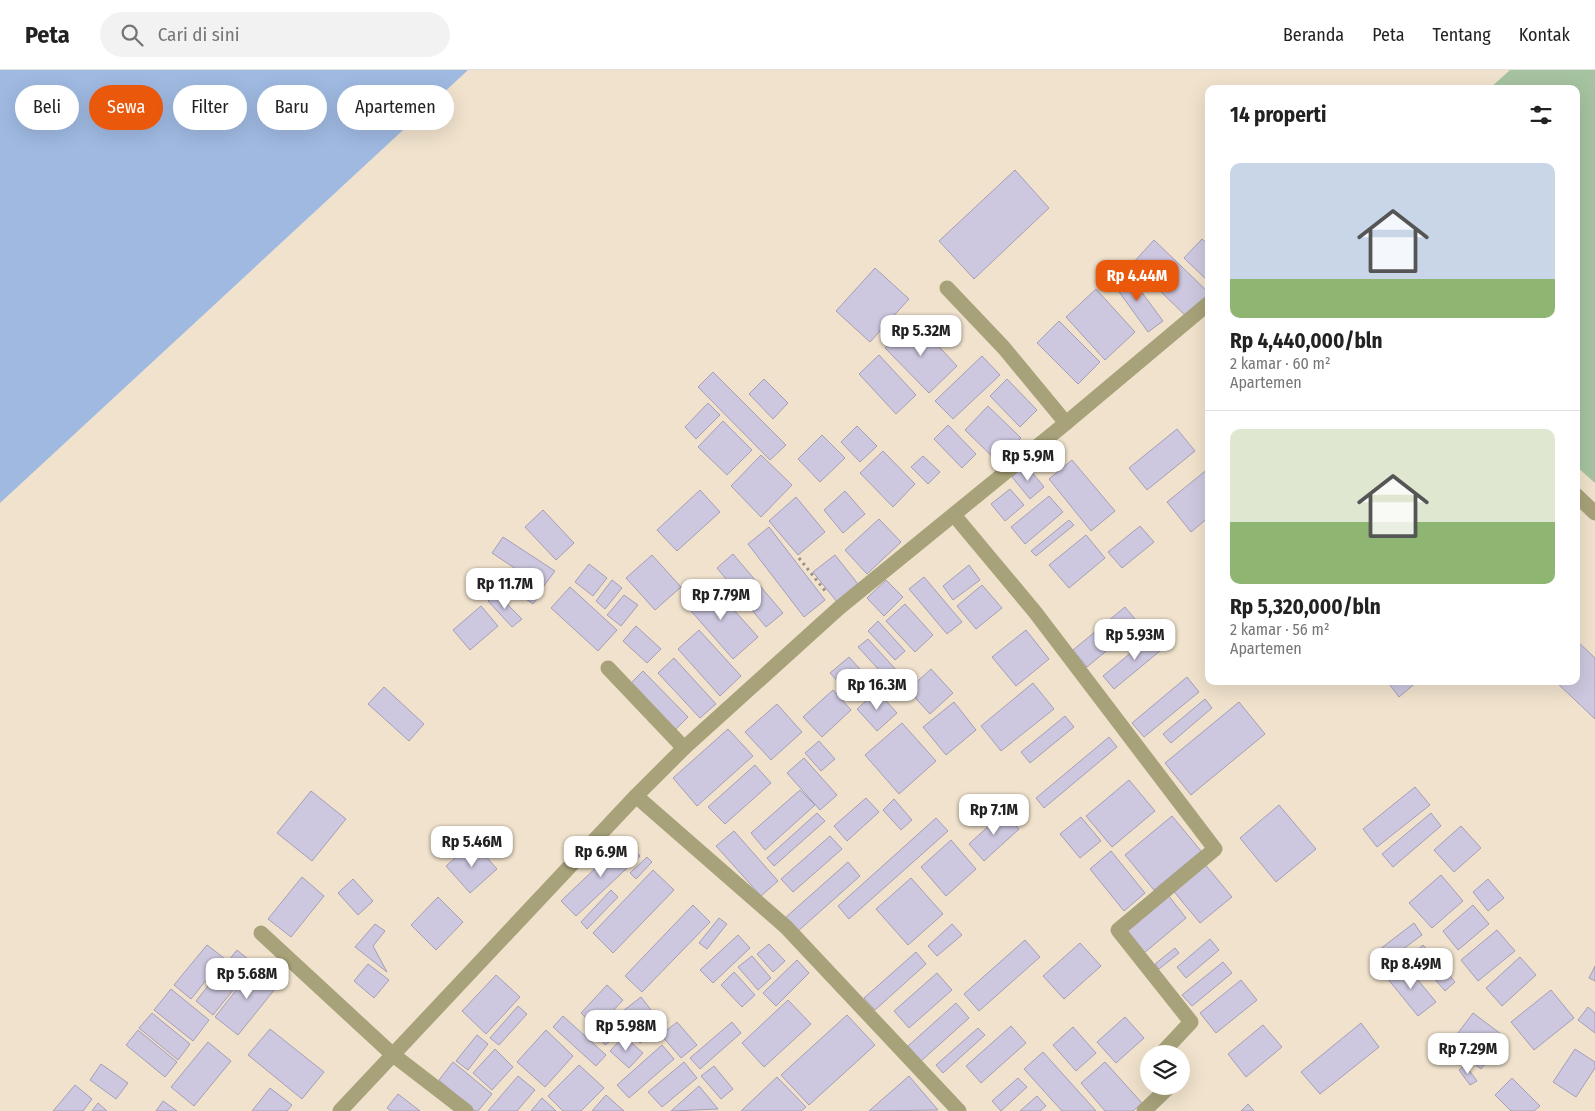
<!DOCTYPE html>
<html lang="id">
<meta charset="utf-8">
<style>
body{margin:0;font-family:"Fira Sans Condensed",sans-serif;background:#f2f2f2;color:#222;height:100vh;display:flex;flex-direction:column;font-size:19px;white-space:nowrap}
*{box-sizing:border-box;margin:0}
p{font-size:16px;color:#767676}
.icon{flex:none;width:28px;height:28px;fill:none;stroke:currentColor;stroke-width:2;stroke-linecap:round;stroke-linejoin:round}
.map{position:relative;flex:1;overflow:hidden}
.panel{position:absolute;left:1205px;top:15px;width:375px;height:600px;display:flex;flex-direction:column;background:#fff;border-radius:10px;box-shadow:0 5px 20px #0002}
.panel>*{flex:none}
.top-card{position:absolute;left:15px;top:15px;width:475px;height:45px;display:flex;gap:10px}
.fabs{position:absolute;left:1140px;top:975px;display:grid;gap:10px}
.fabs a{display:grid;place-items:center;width:50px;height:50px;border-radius:50%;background:#fff;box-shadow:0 5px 20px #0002;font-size:25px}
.price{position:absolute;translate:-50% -42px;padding:0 11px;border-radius:10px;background:#fff;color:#222;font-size:16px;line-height:32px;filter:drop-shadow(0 1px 2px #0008)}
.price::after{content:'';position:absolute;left:50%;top:30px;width:15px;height:11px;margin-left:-8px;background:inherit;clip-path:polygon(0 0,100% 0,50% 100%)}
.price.on{background:#ea580c;color:#fff}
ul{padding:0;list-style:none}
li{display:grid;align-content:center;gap:10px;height:265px;padding:0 25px}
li+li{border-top:1px solid #e0e0e0}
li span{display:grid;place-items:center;height:155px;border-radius:10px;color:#555}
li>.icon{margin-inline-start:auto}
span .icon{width:90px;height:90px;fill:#fffc;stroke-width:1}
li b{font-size:21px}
h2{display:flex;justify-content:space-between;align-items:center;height:60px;padding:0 25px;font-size:21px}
.tag{padding:0 18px;border-radius:22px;background:#fff;box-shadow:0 5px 20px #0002;font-size:18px;line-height:45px}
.tag.on{background:#ea580c;color:#fff}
header{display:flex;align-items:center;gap:30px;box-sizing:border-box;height:70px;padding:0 25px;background:#fff;border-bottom:1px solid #e0e0e0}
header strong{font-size:24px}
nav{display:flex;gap:28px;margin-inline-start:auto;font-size:18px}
.search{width:350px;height:45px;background:#f2f2f2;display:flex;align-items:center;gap:12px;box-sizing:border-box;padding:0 18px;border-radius:28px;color:#767676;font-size:19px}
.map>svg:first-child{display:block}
.green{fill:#a6c3a1}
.water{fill:#9fb9e1}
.building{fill:#cdc7df;stroke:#a59fb6}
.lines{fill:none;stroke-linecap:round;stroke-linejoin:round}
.path{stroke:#9a9080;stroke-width:3;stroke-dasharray:2.5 4;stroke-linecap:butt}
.street{stroke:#a7a279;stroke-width:15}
</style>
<header>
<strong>Peta</strong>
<div class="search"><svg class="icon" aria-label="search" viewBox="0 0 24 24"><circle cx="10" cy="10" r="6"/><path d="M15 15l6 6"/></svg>Cari di sini</div>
<nav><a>Beranda</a><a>Peta</a><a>Tentang</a><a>Kontak</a></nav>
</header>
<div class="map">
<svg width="1595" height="1041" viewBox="0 0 1595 1041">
<rect width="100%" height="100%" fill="#f0e2cc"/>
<polygon class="green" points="1510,0 1595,0 1595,413 1576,396 1576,19 1489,19"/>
<polygon class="water" points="0,0 468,0 0,433"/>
<g class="building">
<polygon points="1015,100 1049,138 974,209 939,171"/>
<polygon points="1202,169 1209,175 1209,212 1184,188"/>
<polygon points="1154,170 1209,223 1187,247 1132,194"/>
<polygon points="875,198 909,229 870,272 836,241"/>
<polygon points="1126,201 1163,251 1148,262 1112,212"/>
<polygon points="1096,219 1135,262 1105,290 1066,247"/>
<polygon points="914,250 957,296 929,323 885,278"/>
<polygon points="1059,251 1100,292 1078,314 1037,273"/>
<polygon points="879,285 916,325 896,344 859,304"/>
<polygon points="982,286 1000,305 953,349 935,331"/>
<polygon points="713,302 786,375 770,390 698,317"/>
<polygon points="764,309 788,333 773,349 749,324"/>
<polygon points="1007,309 1037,340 1020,357 990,326"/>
<polygon points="708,333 720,345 696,369 685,357"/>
<polygon points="988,336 1021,368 998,392 965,360"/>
<polygon points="723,351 752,380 727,405 698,377"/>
<polygon points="948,355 976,384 962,398 934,369"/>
<polygon points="857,356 877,376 860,392 841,372"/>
<polygon points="1177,359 1195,381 1147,420 1129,398"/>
<polygon points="822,365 845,388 820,412 798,389"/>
<polygon points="883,381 915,414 893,437 860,403"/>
<polygon points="761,385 792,415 761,447 731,416"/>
<polygon points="923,386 940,402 928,414 911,397"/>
<polygon points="1072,390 1115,441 1091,461 1049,409"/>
<polygon points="1026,395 1044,417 1030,429 1012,407"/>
<polygon points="1209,398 1209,447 1191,462 1167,432"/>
<polygon points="1010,419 1024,435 1005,451 991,434"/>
<polygon points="700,420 720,442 677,481 657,460"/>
<polygon points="845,421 865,444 843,463 824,440"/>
<polygon points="1049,426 1063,442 1025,474 1011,457"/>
<polygon points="796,427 825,462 798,485 769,451"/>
<polygon points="543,440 574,473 556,490 525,457"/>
<polygon points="879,449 901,472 867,504 845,480"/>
<polygon points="1069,450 1074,455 1036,486 1031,481"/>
<polygon points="1140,456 1154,472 1122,498 1108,482"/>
<polygon points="769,457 825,530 804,547 748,474"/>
<polygon points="1086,465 1105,488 1069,518 1049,495"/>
<polygon points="503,467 555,501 543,517 492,483"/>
<polygon points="733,484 783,543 766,557 717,498"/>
<polygon points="652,485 681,517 655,540 626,508"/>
<polygon points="835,485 858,514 837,532 813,502"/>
<polygon points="589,494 607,508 593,526 575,512"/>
<polygon points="969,495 980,510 953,530 943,516"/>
<polygon points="510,502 541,524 533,534 503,513"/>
<polygon points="924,507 962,552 947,564 909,519"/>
<polygon points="612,510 622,518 605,539 596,531"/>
<polygon points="886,510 903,527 884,546 867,528"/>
<polygon points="709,512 758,567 733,589 685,534"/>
<polygon points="982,515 1002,538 976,559 957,536"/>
<polygon points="570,517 617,560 598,581 551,538"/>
<polygon points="496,523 522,549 512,557 488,531"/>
<polygon points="624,525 638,535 621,556 607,545"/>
<polygon points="905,534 933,565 915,582 886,551"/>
<polygon points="481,536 498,556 470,580 453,560"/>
<polygon points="1125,537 1139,554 1087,597 1073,580"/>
<polygon points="878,551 905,581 895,590 868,561"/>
<polygon points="636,556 661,579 647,593 623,571"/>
<polygon points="699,560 741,606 720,626 678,579"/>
<polygon points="1026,560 1049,589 1016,616 992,587"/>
<polygon points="1155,563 1166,576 1114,619 1103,606"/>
<polygon points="868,569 899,603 890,612 858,577"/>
<polygon points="1576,570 1595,588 1595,649 1555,611 1576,611"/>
<polygon points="849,587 870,610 851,626 830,603"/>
<polygon points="674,588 716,634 700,648 658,603"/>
<polygon points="931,599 953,623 930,644 908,620"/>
<polygon points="643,601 688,647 675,660 630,614"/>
<polygon points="1187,607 1199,622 1144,667 1132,653"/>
<polygon points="1387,611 1418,611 1399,627"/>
<polygon points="1033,613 1054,639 1001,681 981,656"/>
<polygon points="384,617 424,654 409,671 368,634"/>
<polygon points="833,620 851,640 822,667 803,647"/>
<polygon points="877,621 897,643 877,661 857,639"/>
<polygon points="1205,629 1212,638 1171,673 1163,664"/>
<polygon points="954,632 976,660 946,685 923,657"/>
<polygon points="1239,632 1265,664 1191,725 1165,693"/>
<polygon points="777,634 802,662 771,690 745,662"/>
<polygon points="1065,646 1074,657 1030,693 1021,682"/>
<polygon points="902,653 936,691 899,724 865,685"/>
<polygon points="728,659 753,686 697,736 673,708"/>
<polygon points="1109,667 1117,677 1044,738 1036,728"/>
<polygon points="819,671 835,689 821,701 805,683"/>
<polygon points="804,688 837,725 820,740 787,703"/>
<polygon points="755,695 771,713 725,754 708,737"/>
<polygon points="1129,710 1155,741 1112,777 1086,746"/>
<polygon points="1415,717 1430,735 1377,777 1363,759"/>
<polygon points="800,720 815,735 765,780 751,763"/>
<polygon points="311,721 346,749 312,791 277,763"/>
<polygon points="866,728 879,742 847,771 834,756"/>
<polygon points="894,729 912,750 901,760 883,740"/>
<polygon points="1279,735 1316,779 1276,812 1240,768"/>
<polygon points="1004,742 1019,759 984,791 969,774"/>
<polygon points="817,743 825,751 774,796 767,788"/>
<polygon points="1431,743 1441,756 1393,797 1382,784"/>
<polygon points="1172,746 1201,781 1154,820 1125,785"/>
<polygon points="1081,747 1101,771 1080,788 1060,764"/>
<polygon points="936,748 948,761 849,849 838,836"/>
<polygon points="1461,756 1481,778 1454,802 1434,780"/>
<polygon points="734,761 778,811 761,826 716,776"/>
<polygon points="830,766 842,779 793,822 781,809"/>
<polygon points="625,770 640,786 576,846 561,831"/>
<polygon points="951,770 976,799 946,826 921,797"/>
<polygon points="473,772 497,799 470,823 446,796"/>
<polygon points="1111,781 1145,823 1124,841 1090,799"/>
<polygon points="647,787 652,792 636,809 630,803"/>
<polygon points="848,792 860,806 797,862 785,848"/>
<polygon points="1203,792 1232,827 1200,853 1171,818"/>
<polygon points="653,800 674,820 613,883 593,863"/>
<polygon points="1441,805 1463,831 1432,858 1409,833"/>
<polygon points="302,807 324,826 291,867 268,849"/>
<polygon points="911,808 943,844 908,875 876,839"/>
<polygon points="353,809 373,831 358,845 338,823"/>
<polygon points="1488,809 1504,828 1488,841 1473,822"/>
<polygon points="611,820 618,827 587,859 581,852"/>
<polygon points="1168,825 1186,848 1144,883 1126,860"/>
<polygon points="438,827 463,852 436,880 411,855"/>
<polygon points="693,835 710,852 642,922 625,906"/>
<polygon points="1473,835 1489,854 1458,880 1443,861"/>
<polygon points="719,848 727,854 707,879 699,873"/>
<polygon points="1414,853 1422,865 1379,897 1371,886"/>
<polygon points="375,854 385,861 373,876 387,902 355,877"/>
<polygon points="952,854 962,865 937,886 928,876"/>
<polygon points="1497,860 1515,881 1478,911 1461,890"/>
<polygon points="738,865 750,878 713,913 700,900"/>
<polygon points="1210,869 1219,880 1186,908 1177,897"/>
<polygon points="1025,870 1040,887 979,941 964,924"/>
<polygon points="1080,873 1101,896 1064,929 1043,906"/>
<polygon points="769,874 785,891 773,902 757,884"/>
<polygon points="207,875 224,888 191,929 174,915"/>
<polygon points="1423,875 1455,912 1445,921 1413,884"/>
<polygon points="1175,878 1179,883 1159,899 1155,894"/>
<polygon points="237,880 254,894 213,945 196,931"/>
<polygon points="916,882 926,894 875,940 864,928"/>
<polygon points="752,886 771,908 758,920 738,897"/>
<polygon points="1520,887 1536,905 1502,936 1486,918"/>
<polygon points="797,890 809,903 776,936 763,923"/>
<polygon points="1223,892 1232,903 1192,936 1182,925"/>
<polygon points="1404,893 1436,932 1418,946 1387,908"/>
<polygon points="368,894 389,910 374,928 354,911"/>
<polygon points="256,895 279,914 238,965 215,947"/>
<polygon points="1595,896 1595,911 1589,908"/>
<polygon points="734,902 755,925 742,937 721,915"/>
<polygon points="937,903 952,920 909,958 894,941"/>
<polygon points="496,905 520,927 486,964 462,941"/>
<polygon points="1241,910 1257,930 1216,963 1200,943"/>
<polygon points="607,915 623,930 597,958 581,943"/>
<polygon points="171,919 209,950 193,971 154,940"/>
<polygon points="1551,920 1574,948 1534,980 1511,952"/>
<polygon points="641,927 651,940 605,975 596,962"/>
<polygon points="788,930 811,954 764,997 742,973"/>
<polygon points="956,933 969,948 921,991 908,976"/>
<polygon points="518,936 527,944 499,975 490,968"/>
<polygon points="1588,937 1595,943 1595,963 1578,950"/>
<polygon points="658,940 667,952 640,973 631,961"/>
<polygon points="152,943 190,974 178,990 139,958"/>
<polygon points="1473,943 1505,967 1481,999 1449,975"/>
<polygon points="847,945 875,975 809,1035 781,1005"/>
<polygon points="563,946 606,985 596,996 553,957"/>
<polygon points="1125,947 1144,968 1116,993 1097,972"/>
<polygon points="677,952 697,975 681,988 661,965"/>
<polygon points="732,952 741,963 700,999 690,988"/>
<polygon points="1361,953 1379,977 1320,1024 1301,1002"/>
<polygon points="1263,955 1282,977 1246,1007 1228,984"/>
<polygon points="1011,956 1026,973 981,1013 966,996"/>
<polygon points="1073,957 1096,983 1076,1001 1053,975"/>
<polygon points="978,958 985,965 943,1003 936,995"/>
<polygon points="270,959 324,1002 302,1029 248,985"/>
<polygon points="138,960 177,992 165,1007 126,975"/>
<polygon points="546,960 573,986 545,1017 517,992"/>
<polygon points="477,965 488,974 468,1000 456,991"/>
<polygon points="624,966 643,983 629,998 610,981"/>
<polygon points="208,972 231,991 194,1036 171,1017"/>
<polygon points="662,975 674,989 629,1028 617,1015"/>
<polygon points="495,979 513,997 492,1020 473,1003"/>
<polygon points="1575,979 1595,992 1595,998 1576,1027 1553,1012"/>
<polygon points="1043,982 1096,1041 1062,1041 1024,999"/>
<polygon points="453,992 492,1024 478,1041 475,1041 439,1010"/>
<polygon points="684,992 697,1008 662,1037 648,1022"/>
<polygon points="1105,992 1142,1033 1133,1041 1105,1041 1081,1013"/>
<polygon points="101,994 128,1013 116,1029 90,1010"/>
<polygon points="579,995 604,1018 581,1041 563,1041 548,1026"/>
<polygon points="1465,995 1477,1011 1470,1015 1459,1000"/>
<polygon points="714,996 733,1019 721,1029 701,1006"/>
<polygon points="518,1006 535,1020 517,1041 488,1041"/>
<polygon points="909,1006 938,1040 869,1041"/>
<polygon points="777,1007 806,1037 801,1041 741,1041"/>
<polygon points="1018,1008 1027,1017 1001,1041 992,1031"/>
<polygon points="1512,1008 1540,1036 1534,1041 1511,1041 1495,1025"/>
<polygon points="75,1015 92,1029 83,1041 53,1041"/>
<polygon points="699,1016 718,1039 671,1041"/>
<polygon points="270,1018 292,1035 287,1041 252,1041"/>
<polygon points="398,1024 420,1041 391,1041 387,1038"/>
<polygon points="606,1025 624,1041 592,1041"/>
<polygon points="1037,1026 1046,1036 1040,1041 1020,1041"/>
<polygon points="542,1028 556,1041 531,1041"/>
<polygon points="163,1031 177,1041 156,1041"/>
<polygon points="98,1033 107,1041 92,1041"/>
<polygon points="1248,1034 1254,1041 1241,1041"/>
</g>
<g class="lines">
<polyline class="path" points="799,488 826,522"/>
<g class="street">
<polyline points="947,218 1004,278 1066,353"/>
<polyline points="1576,425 1595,443"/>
<polyline points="954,445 1035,542 1215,779 1118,860 1191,952 1161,984"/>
<polyline points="608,598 684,678"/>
<polyline points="636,726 786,857 959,1041"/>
<polyline points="261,863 392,984 466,1041"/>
<polyline points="340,1041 636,726 684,678 839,538 1066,353 1209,233"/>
<polyline points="1144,1041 1170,1016"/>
</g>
</g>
</svg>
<div class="fabs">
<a><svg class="icon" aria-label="layers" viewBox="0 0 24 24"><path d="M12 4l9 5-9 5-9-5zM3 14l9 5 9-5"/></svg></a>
</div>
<b class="price on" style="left:1137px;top:232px">Rp 4.44M</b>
<b class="price" style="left:921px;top:287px">Rp 5.32M</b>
<b class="price" style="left:1028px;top:412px">Rp 5.9M</b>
<b class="price" style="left:505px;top:540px">Rp 11.7M</b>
<b class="price" style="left:721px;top:551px">Rp 7.79M</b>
<b class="price" style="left:1135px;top:591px">Rp 5.93M</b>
<b class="price" style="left:877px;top:641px">Rp 16.3M</b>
<b class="price" style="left:994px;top:766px">Rp 7.1M</b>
<b class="price" style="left:472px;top:798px">Rp 5.46M</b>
<b class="price" style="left:601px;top:808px">Rp 6.9M</b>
<b class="price" style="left:1411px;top:920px">Rp 8.49M</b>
<b class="price" style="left:247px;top:930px">Rp 5.68M</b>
<b class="price" style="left:626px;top:982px">Rp 5.98M</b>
<b class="price" style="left:1468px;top:1005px">Rp 7.29M</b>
<div class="top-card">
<a class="tag">Beli</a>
<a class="tag on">Sewa</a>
<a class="tag">Filter</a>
<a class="tag">Baru</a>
<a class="tag">Apartemen</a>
</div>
<section class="panel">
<h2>14 properti<svg class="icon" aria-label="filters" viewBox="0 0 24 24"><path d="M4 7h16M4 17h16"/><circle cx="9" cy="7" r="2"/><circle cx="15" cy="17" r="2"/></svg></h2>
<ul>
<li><span style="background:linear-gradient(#c9d6e8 75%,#8fb573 0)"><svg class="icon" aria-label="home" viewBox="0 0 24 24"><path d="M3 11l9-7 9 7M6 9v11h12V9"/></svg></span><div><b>Rp 4,440,000/bln</b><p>2 kamar · 60 m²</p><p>Apartemen</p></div></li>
<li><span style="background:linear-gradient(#dfe7d0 60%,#8fb573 0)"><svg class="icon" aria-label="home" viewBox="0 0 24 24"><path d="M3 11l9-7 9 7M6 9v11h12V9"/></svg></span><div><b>Rp 5,320,000/bln</b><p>2 kamar · 56 m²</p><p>Apartemen</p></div></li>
</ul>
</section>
</div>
